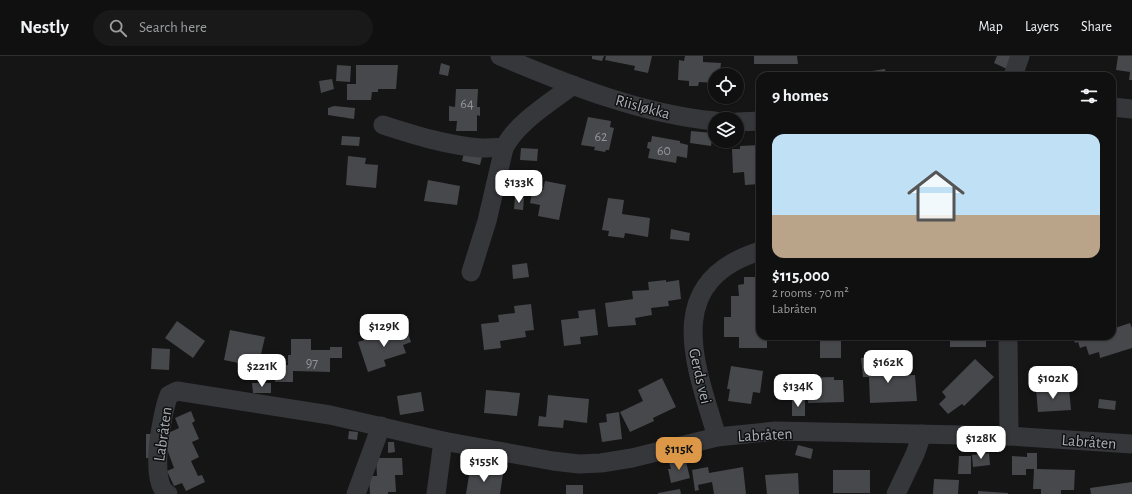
<!DOCTYPE html>
<meta charset="utf-8">
<style>
body{margin:0;font-family:"Alegreya Sans",sans-serif;background:#191919;color:#f1f3f6;height:100vh;display:flex;flex-direction:column;font-size:15px;white-space:nowrap}
*{box-sizing:border-box;margin:0}
p{font-size:13px;color:#9c9d9f}
.icon{flex:none;width:22px;height:22px;fill:none;stroke:currentColor;stroke-width:2;stroke-linecap:round;stroke-linejoin:round}
.map{position:relative;flex:1;overflow:hidden}
.drawer{position:absolute;left:756px;top:16px;width:360px;height:268px;display:flex;flex-direction:column;background:#101010;border-radius:12px;box-shadow:0 1px 3px #0004,0 0 0 1px #303030}
.drawer>*{flex:none}
.buttons{position:absolute;left:708px;top:12px;display:grid;gap:8px}
.buttons a{display:grid;place-items:center;width:36px;height:36px;border-radius:50%;background:#101010;box-shadow:0 1px 3px #0004,0 0 0 1px #303030;font-size:20px}
.price{position:absolute;translate:-50% -34px;padding:0 9px;border-radius:8px;background:#fff;color:#222;font-size:13px;line-height:26px;filter:drop-shadow(0 1px 2px #0008)}
.price::after{content:'';position:absolute;left:50%;top:24px;width:12px;height:9px;margin-left:-6px;background:inherit;clip-path:polygon(0 0,100% 0,50% 100%)}
.price.current{background:#dc9847;color:#111}
ul{padding:0;list-style:none}
li{display:grid;align-content:center;gap:8px;height:212px;padding:0 16px}
li span{display:grid;place-items:center;height:124px;border-radius:12px;color:#555}
li>.icon{margin-inline-start:auto}
span .icon{width:72px;height:72px;fill:#fffc;stroke-width:1}
li b{font-size:17px}
h2{display:flex;justify-content:space-between;align-items:center;height:48px;padding:0 16px;font-size:17px}
header{display:flex;align-items:center;gap:24px;box-sizing:border-box;height:56px;padding:0 20px;background:#101010;border-bottom:1px solid #303030}
header strong{font-size:19px}
nav{display:flex;gap:22px;margin-inline-start:auto;font-size:14px}
.search{width:280px;height:36px;background:#191919;display:flex;align-items:center;gap:10px;box-sizing:border-box;padding:0 14px;border-radius:22px;color:#9c9d9f;font-size:15px}
.map>svg:first-child{display:block}
.building{fill:#47484b}
.lines{fill:none;stroke-linecap:round;stroke-linejoin:round}
.minor{stroke:#36373b;stroke-width:19}
.labels{text-anchor:middle;stroke-width:3;stroke-linejoin:round;paint-order:stroke}
.number-label{font-size:14px;fill:#90949a}
.street-label{font-size:16px;fill:#a8aeb5;stroke:#101011}
</style>
<header>
<strong>Nestly</strong>
<div class="search"><svg class="icon" aria-label="search" viewBox="0 0 24 24"><circle cx="10" cy="10" r="6"/><path d="M15 15l6 6"/></svg>Search here</div>
<nav><a>Map</a><a>Layers</a><a>Share</a></nav>
</header>
<div class="map">
<svg width="1132" height="438" viewBox="0 0 1132 438">
<rect width="100%" height="100%" fill="#151516"/>
<g class="building">
<polygon points="592,0 604,0 602,5 592,3"/>
<polygon points="606,0 652,0 648,17 634,14 635,10 605,4"/>
<polygon points="685,0 703,0 703,6 721,7 720,15 737,16 737,19 715,19 715,27 699,26 698,30 689,30 689,25 678,24 679,4 684,5"/>
<polygon points="754,0 797,0 798,8 754,8"/>
<polygon points="997,0 1013,0 1007,13 994,7"/>
<polygon points="1118,0 1132,0 1132,24 1129,24 1130,16 1116,14"/>
<polygon points="441,7 450,10 448,20 439,18"/>
<polygon points="337,9 351,10 350,26 336,25"/>
<polygon points="356,9 398,9 396,33 378,33 378,36 372,36 371,44 347,44 347,28 356,28"/>
<polygon points="885,13 886,20 866,20 866,16"/>
<polygon points="332,23 334,33 321,37 319,25"/>
<polygon points="456,33 478,33 477,51 480,51 480,60 477,59 477,75 456,75 457,65 449,65 449,50 455,51"/>
<polygon points="334,50 355,52 354,63 328,59 328,52"/>
<polygon points="588,61 611,65 610,71 614,72 609,94 606,94 605,96 594,94 595,91 581,89"/>
<polygon points="691,75 713,77 711,90 690,87"/>
<polygon points="342,80 360,81 359,90 341,89"/>
<polygon points="652,80 680,85 680,87 688,89 687,102 677,100 676,107 648,102 650,93 647,92 648,86 651,86"/>
<polygon points="760,89 760,128 745,129 744,116 733,117 732,93 740,93 740,90"/>
<polygon points="521,92 538,93 537,105 520,104"/>
<polygon points="464,97 482,101 480,109 462,105"/>
<polygon points="348,100 366,102 365,108 378,109 376,132 346,129"/>
<polygon points="428,124 460,130 457,149 424,145"/>
<polygon points="545,125 566,129 559,164 538,160 540,149 530,147 533,132 543,134"/>
<polygon points="515,141 524,142 523,154 514,153"/>
<polygon points="608,142 624,144 622,158 650,162 648,181 625,177 624,182 608,180 609,175 602,174"/>
<polygon points="671,173 690,177 689,185 670,183"/>
<polygon points="527,207 529,221 513,223 512,209"/>
<polygon points="744,221 755,221 755,228 760,228 760,280 767,280 767,292 739,292 739,281 724,281 724,261 731,261 731,240 739,240 738,229 744,228"/>
<polygon points="666,224 666,226 679,224 681,243 668,245 669,250 651,252 652,259 635,262 636,269 608,271 605,247 633,243 632,235 649,234 648,226"/>
<polygon points="531,248 534,274 525,275 526,281 500,285 501,292 484,294 481,268 499,266 498,259 515,257 514,250"/>
<polygon points="595,253 598,279 580,281 581,288 564,290 561,264 579,262 578,255"/>
<polygon points="177,265 205,285 193,302 165,282"/>
<polygon points="1130,267 1132,272 1132,292 1100,302 1099,296 1089,299 1086,290 1080,292 1078,286 1075,287 1073,281 1112,280 1112,273"/>
<polygon points="406,271 411,286 403,289 406,297 384,304 386,310 368,316 358,286"/>
<polygon points="230,274 265,281 258,311 224,304"/>
<rect x="787" y="280" width="36" height="3"/>
<polygon points="838,280 874,280 874,281 838,282"/>
<rect x="893" y="280" width="29" height="2"/>
<rect x="950" y="280" width="36" height="11"/>
<polygon points="291,283 311,283 311,294 330,294 330,291 342,291 342,302 330,302 330,316 293,315 293,326 275,326 275,309 288,309 288,299 291,299"/>
<rect x="820" y="284" width="21" height="18"/>
<polygon points="152,292 170,293 169,314 151,313"/>
<polygon points="879,301 881,320 915,319 917,345 870,347 869,321 863,321 861,302"/>
<polygon points="975,303 994,321 964,350 962,348 948,358 939,348 946,341 942,336"/>
<polygon points="731,310 763,315 760,337 753,336 751,348 728,345 730,333 727,333"/>
<polygon points="834,321 834,324 843,324 844,346 808,347 808,338 801,338 800,322"/>
<polygon points="662,322 676,351 653,362 654,365 630,376 620,356 643,345 638,334"/>
<polygon points="252,327 271,327 271,337 253,337"/>
<polygon points="777,330 782,331 782,338 776,337"/>
<polygon points="1069,332 1071,354 1038,356 1036,333"/>
<polygon points="486,334 520,337 517,360 484,357"/>
<polygon points="421,336 424,355 400,359 397,340"/>
<polygon points="548,339 589,343 587,367 564,364 563,372 538,370 539,360 546,361"/>
<polygon points="1099,343 1116,345 1115,354 1098,352"/>
<rect x="792" y="344" width="13" height="16"/>
<polygon points="191,355 195,365 192,367 199,383 192,386 199,401 191,405 198,420 202,419 205,426 186,435 182,427 174,430 167,415 174,412 163,382 168,377 179,372 175,362"/>
<polygon points="619,356 622,383 602,386 599,367 607,366 606,358"/>
<polygon points="349,375 358,376 357,384 348,383"/>
<rect x="146" y="378" width="6" height="24"/>
<polygon points="388,386 394,386 395,396 388,397"/>
<polygon points="798,389 813,393 811,403 795,399"/>
<polygon points="989,397 990,409 973,411 972,399"/>
<polygon points="1027,397 1037,397 1037,413 1075,414 1074,434 1061,434 1061,438 1041,438 1041,433 1033,433 1034,413 1026,413 1026,419 1012,419 1012,400 1027,401"/>
<polygon points="959,400 971,400 971,418 958,418"/>
<polygon points="376,402 402,402 403,419 395,419 396,436 388,436 388,438 370,438 369,420 377,420"/>
<polygon points="685,402 690,422 671,427 668,413 671,413 669,406"/>
<polygon points="708,411 709,417 743,411 746,438 714,438 712,426 698,429 699,434 695,435 692,414"/>
<polygon points="470,413 503,418 500,438 466,438"/>
<rect x="833" y="414" width="37" height="23"/>
<polygon points="798,417 799,438 767,438 765,419"/>
<polygon points="934,423 959,424 958,438 933,438"/>
<polygon points="1132,426 1132,438 1091,438 1090,432"/>
<rect x="566" y="429" width="17" height="9"/>
<polygon points="680,433 681,438 658,438 658,437"/>
<polygon points="978,435 1008,437 1008,438 978,438"/>
</g>
<g class="lines">
<g class="minor">
<path d="M500 0C569 29 641 58 715 65"/>
<polyline points="1013,20 1020,0"/>
<polyline points="1112,51 1132,53"/>
<polyline points="737,66 760,65"/>
<path d="M383 69C414 79 449 90 482 92 490 92 497 91 504 92"/>
<path d="M471 216 487 165 504 92C517 66 550 47 573 29"/>
<polyline points="1008,280 1009,380"/>
<path d="M717 381C695 308 661 226 760 195"/>
<path d="M168 438C148 428 162 356 169 339L177 335 330 359 443 385 553 405 579 408 601 407 632 402 717 381 776 375 1009 380 1132 388"/>
<polyline points="356,438 381,370"/>
<polyline points="436,438 443,385"/>
<polyline points="896,438 915,398 922,378"/>
</g>
</g>
<g class="labels">
<g class="number-label">
<text x="467" y="52">64</text>
<text x="601" y="85">62</text>
<text x="664" y="99">60</text>
<text x="312" y="311">97</text>
</g>
<g class="street-label">
<text transform="translate(643 50) rotate(15)" y="6">Riisløkka</text>
<text transform="translate(701 320) rotate(77)" y="6">Gerds vei</text>
<text transform="translate(162 378) rotate(-82)" y="6">Labråten</text>
<text transform="translate(765 378) rotate(-3)" y="6">Labråten</text>
<text transform="translate(1089 385) rotate(4)" y="6">Labråten</text>
</g>
</g>
</svg>
<div class="buttons">
<a><svg class="icon" aria-label="locate" viewBox="0 0 24 24"><circle cx="12" cy="12" r="6"/><path d="M12 2v4M12 18v4M2 12h4M18 12h4"/></svg></a>
<a><svg class="icon" aria-label="layers" viewBox="0 0 24 24"><path d="M12 4l9 5-9 5-9-5zM3 14l9 5 9-5"/></svg></a>
</div>
<b class="price" style="left:519px;top:148px">$133K</b>
<b class="price" style="left:384px;top:292px">$129K</b>
<b class="price" style="left:888px;top:328px">$162K</b>
<b class="price" style="left:262px;top:332px">$221K</b>
<b class="price" style="left:1053px;top:344px">$102K</b>
<b class="price" style="left:798px;top:352px">$134K</b>
<b class="price" style="left:981px;top:404px">$128K</b>
<b class="price current" style="left:679px;top:415px">$115K</b>
<b class="price" style="left:484px;top:427px">$155K</b>
<section class="drawer">
<h2>9 homes<svg class="icon" aria-label="filters" viewBox="0 0 24 24"><path d="M4 7h16M4 17h16"/><circle cx="9" cy="7" r="2"/><circle cx="15" cy="17" r="2"/></svg></h2>
<ul>
<li><span style="background:linear-gradient(#bfe0f5 65%,#b9a48a 0)"><svg class="icon" aria-label="home" viewBox="0 0 24 24"><path d="M3 11l9-7 9 7M6 9v11h12V9"/></svg></span><div><b>$115,000</b><p>2 rooms · 70 m²</p><p>Labråten</p></div></li>
</ul>
</section>
</div>
